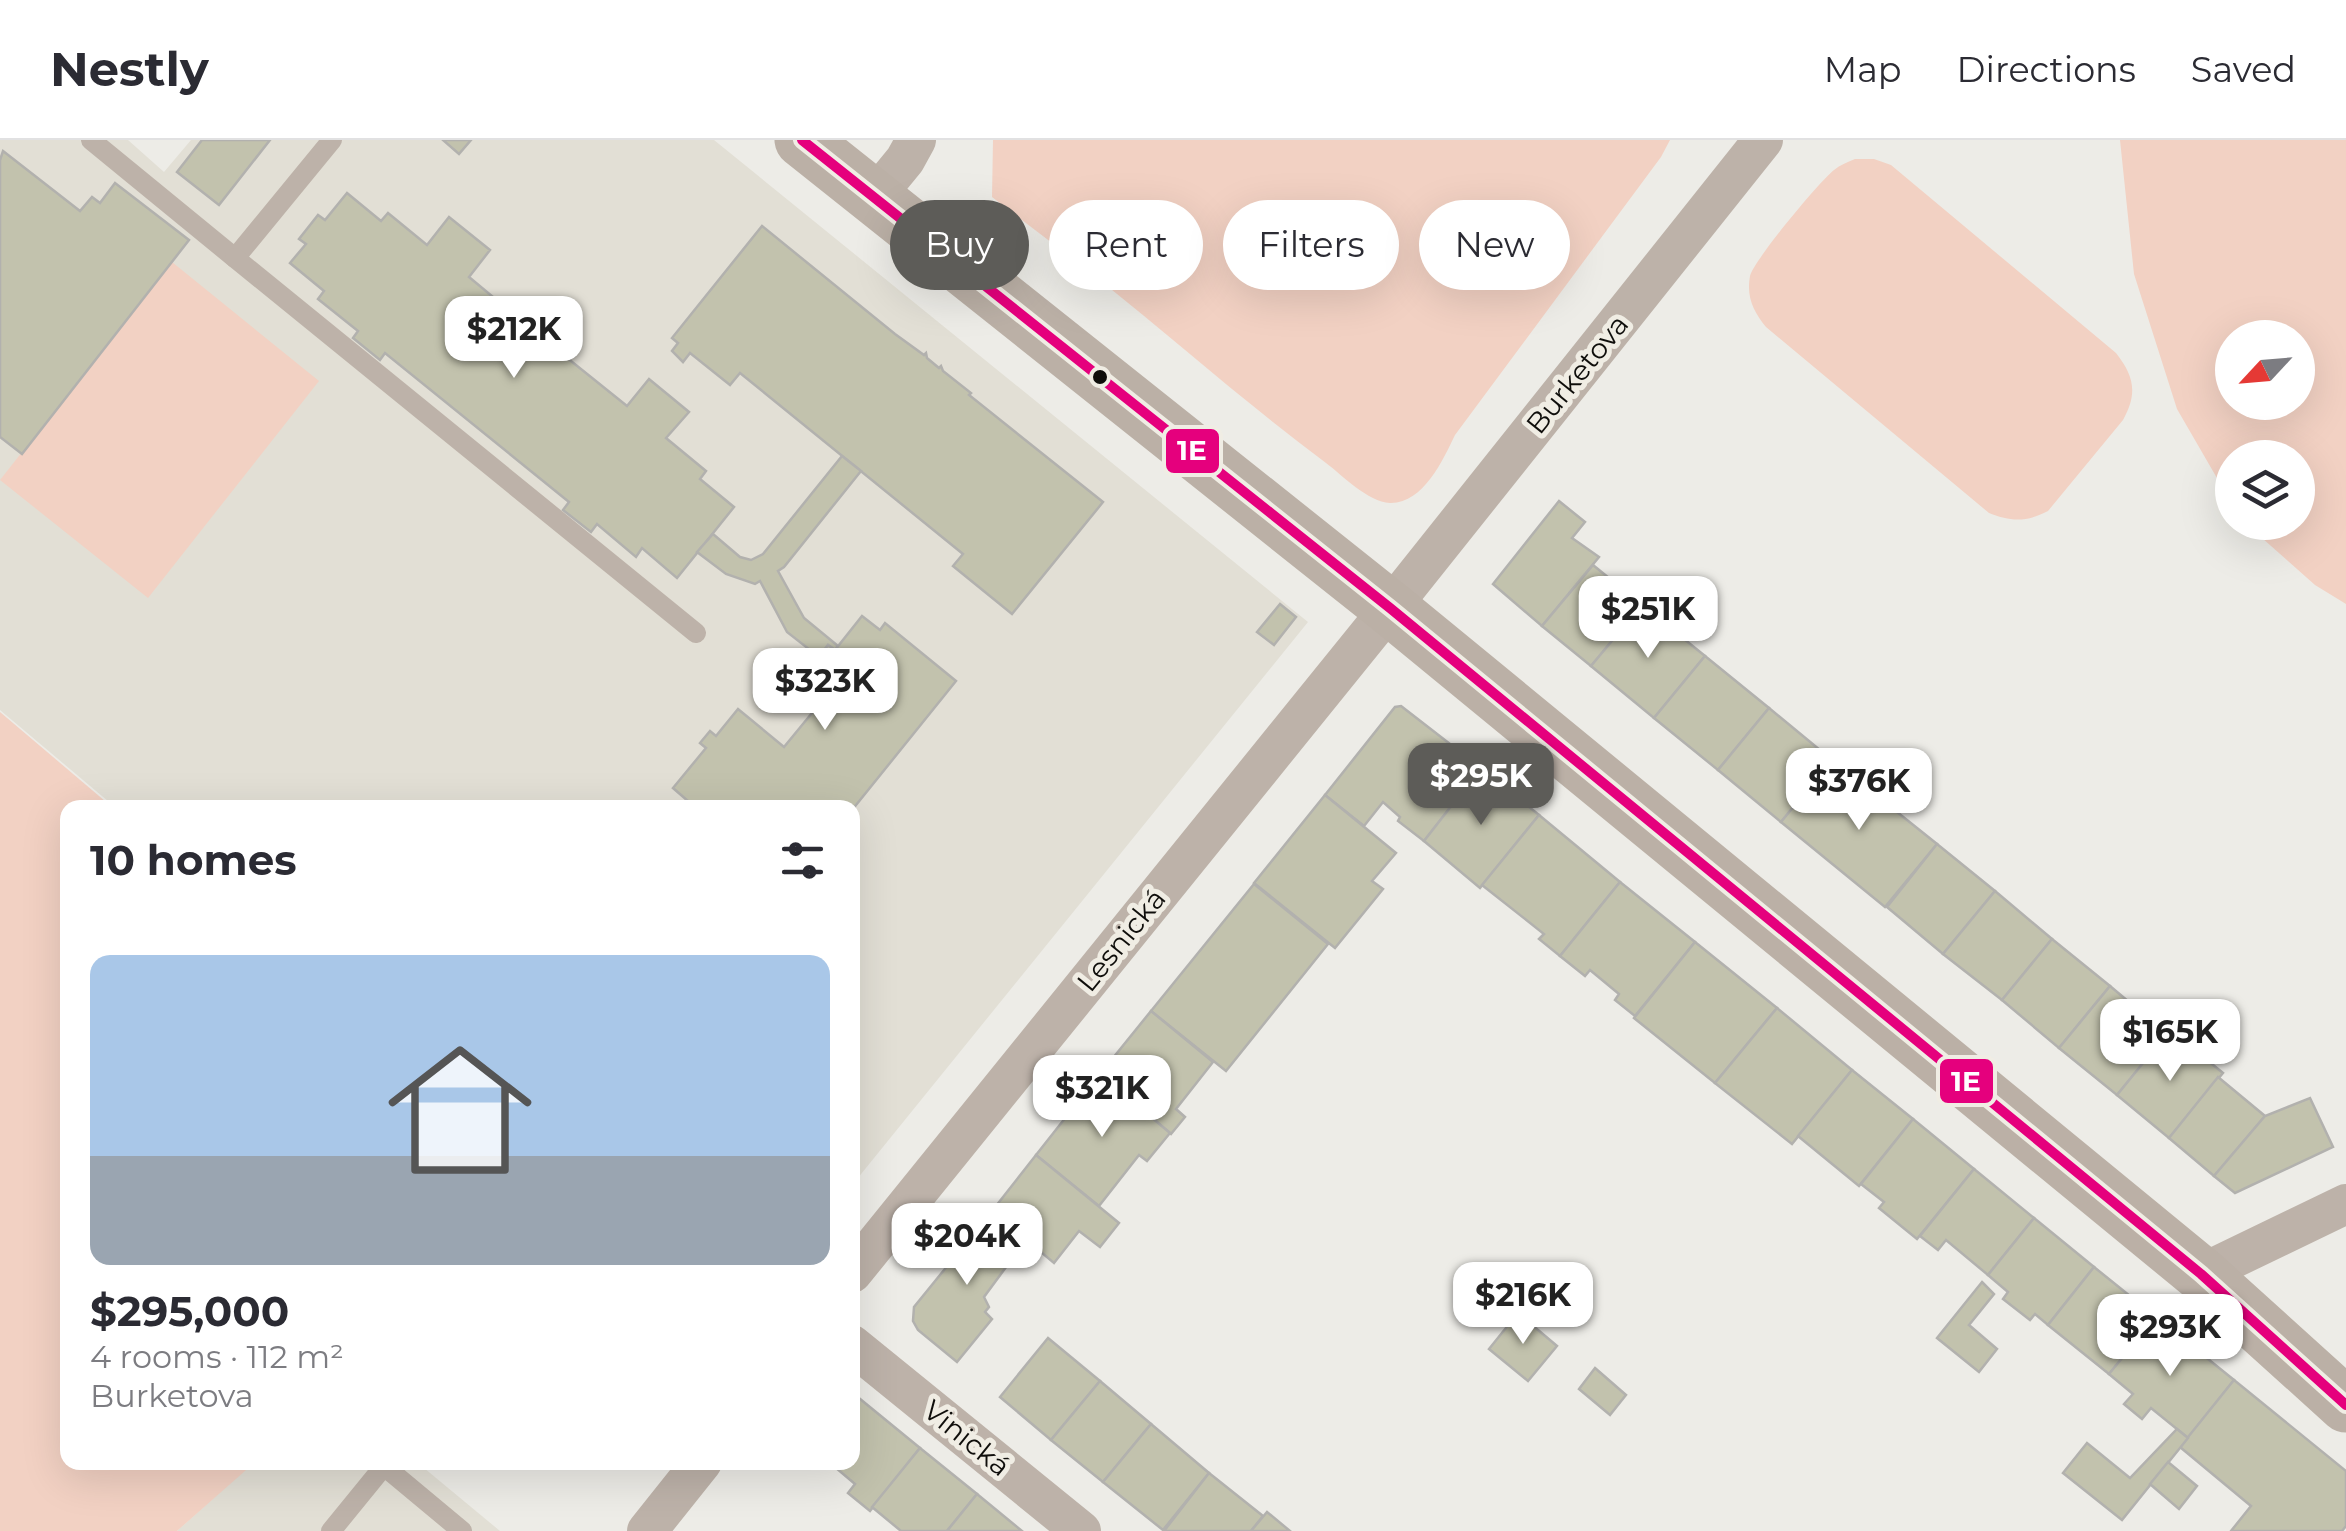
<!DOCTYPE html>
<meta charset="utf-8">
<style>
body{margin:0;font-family:Montserrat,sans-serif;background:#f2f2f3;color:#2b2b33;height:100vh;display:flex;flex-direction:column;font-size:38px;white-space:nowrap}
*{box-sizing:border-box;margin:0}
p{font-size:32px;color:#7c7c81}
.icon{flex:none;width:55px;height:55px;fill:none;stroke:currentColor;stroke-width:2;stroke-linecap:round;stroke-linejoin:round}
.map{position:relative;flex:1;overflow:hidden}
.side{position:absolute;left:60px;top:660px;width:800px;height:670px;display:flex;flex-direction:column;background:#fff;border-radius:20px;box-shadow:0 10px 40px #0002}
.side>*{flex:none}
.top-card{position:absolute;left:890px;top:60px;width:950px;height:90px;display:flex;gap:20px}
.needle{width:65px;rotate:244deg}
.controls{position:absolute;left:2215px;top:180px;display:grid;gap:20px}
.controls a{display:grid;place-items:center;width:100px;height:100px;border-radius:50%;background:#fff;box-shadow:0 10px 40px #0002;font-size:50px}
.price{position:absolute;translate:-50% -85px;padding:0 22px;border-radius:20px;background:#fff;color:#222;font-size:32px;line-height:65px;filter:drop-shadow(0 2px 5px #0008)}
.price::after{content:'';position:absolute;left:50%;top:60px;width:30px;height:22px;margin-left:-15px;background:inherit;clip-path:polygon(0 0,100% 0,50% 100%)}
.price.current{background:#5d5c58;color:#fff}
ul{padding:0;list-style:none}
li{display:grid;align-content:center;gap:20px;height:530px;padding:0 30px}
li+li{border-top:2px solid #e1e1e2}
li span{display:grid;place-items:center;height:310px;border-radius:20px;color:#555}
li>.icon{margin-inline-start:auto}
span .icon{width:180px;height:180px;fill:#fffc;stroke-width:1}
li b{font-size:42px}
h2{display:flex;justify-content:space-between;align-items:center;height:120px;padding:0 30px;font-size:42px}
.pill{padding:0 35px;border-radius:45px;background:#fff;box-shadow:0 10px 40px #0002;font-size:35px;line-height:90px}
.pill.current{background:#5d5c58;color:#fff}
header{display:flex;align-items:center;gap:60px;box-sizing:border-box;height:140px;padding:0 50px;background:#fff;border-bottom:2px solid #e1e1e2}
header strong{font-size:48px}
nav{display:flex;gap:55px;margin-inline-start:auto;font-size:35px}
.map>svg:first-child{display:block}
.built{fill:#e2dfd5}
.green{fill:#f2d1c3;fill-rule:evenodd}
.building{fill:#c2c2ad;stroke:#b2b1ae;stroke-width:2.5}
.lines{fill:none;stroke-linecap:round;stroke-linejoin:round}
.service{stroke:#bdb2a9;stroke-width:20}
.minor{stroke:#bdb2a9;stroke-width:40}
.secondary{stroke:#bbb0a6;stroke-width:55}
.bus-1-casing{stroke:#f0ede4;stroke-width:18}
.bus-1{stroke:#e5007d;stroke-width:10}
.bus-dot{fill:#0f0e0b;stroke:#f0ede4;stroke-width:4}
.labels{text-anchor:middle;stroke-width:10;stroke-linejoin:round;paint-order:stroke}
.street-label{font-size:28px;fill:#0f0e0b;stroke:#f0ede4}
.line-badge{stroke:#f0ede4;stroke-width:4}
.badge-label{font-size:28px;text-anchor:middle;font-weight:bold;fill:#fff}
</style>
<header>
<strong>Nestly</strong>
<nav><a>Map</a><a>Directions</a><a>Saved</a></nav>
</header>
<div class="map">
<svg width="2346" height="1391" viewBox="0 0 2346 1391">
<rect width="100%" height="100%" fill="#edece7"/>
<g class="built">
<polygon points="0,0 128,0 164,32 191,0 714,0 1308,482 853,1044 852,668 115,667 0,570"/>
<polygon points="254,1322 418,1323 500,1391 177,1391"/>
</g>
<g class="green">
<path d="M993 0H1670L1661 17 1455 295C1443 320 1423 364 1390 363 1368 362 1342 335 1326 323 1248 265 1176 201 1101 141 1065 112 1028 85 992 57Z"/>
<path d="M2120 0H2346V464L2315 445 2245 383 2298 382V318H2232V364L2177 269 2134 134ZM2232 198H2298V262H2232Z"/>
<path d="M1855 19H1874L1891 25 2116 213C2134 236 2138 253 2123 280L2048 371C2027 382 2011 382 1989 373L1766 187C1754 172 1746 157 1750 136 1754 120 1819 42 1834 30 1840 25 1848 22 1855 19Z"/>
<polygon points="172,122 319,241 148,458 0,340"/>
<polygon points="0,572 112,667 68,668 68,1322 254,1323 177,1391 0,1391"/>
</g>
<g class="building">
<polygon points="202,0 270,0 219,65 177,32"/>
<polygon points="443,0 471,0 459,14"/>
<polygon points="3,11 80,71 92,57 100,63 115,43 189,100 22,314 0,297 0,20"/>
<polygon points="347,53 381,81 388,73 427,105 449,77 490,110 469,137 534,191 538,187 564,209 561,213 627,266 649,239 689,272 666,298 706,331 700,339 734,367 677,438 642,408 636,417 597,384 591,392 563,370 569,362 385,213 380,220 353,198 358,191 318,159 324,151 290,123 306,104 299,99 318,75 325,80"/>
<polygon points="762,86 895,194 924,215 926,213 927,218 939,228 941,226 943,231 971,253 969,255 1103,362 1012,474 953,426 963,414 740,233 730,245 690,213 683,222 672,211 678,203 672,198"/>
<polygon points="842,316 861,331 784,427 778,431 804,478 838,506 835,510 828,505 819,517 787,492 760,441 755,444 726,434 697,412 713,394 740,417 751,420 763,414"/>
<polygon points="1559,361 1585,382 1572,398 1599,417 1542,486 1493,444"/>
<polygon points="1593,425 1642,465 1591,526 1542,486"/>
<polygon points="1280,464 1296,477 1274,505 1257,492"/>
<polygon points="1642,465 1705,516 1654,578 1591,526"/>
<polygon points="862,476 880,490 885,483 956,541 852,670 696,668 673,648 706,608 700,603 710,591 716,596 738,569 784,607 840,539 823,525 825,522 819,517 828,505 835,510"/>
<polygon points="1705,516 1769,568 1718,630 1654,578"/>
<polygon points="1401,566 1481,628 1424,701 1398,681 1400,677 1383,662 1364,686 1325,655 1395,567"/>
<polygon points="1769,568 1832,620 1781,682 1718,630"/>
<polygon points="1832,620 1937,704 1885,767 1781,682"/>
<polygon points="1481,628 1539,675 1480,748 1424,701"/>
<polygon points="1325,655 1396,713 1372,741 1383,749 1335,808 1254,743"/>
<polygon points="1539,675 1620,742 1560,816 1539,799 1544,794 1482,745"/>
<polygon points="1937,704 1995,751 1943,814 1887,767"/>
<polygon points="1620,742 1695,802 1635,876 1615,860 1619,854 1590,830 1585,836 1560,816"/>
<polygon points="1254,744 1328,804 1226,931 1151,871"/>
<polygon points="1995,751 2052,799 2002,860 1943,814"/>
<polygon points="2052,799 2110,846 2059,908 2002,860"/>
<polygon points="1695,802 1777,868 1715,943 1634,878"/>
<polygon points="2110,846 2167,894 2117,955 2059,908"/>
<polygon points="1777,868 1852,930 1792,1004 1715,943"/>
<polygon points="1151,871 1213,922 1176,969 1185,977 1171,994 1100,934"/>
<polygon points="2170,890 2223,933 2169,998 2117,955"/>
<polygon points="1852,930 1913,979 1859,1046 1798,996"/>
<polygon points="1100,934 1170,993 1147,1021 1139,1015 1099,1066 1036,1015"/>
<polygon points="2218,937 2265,976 2214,1036 2169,998"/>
<polygon points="2310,958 2333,1007 2235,1053 2214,1036 2265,976"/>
<polygon points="1913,979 1974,1029 1917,1099 1879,1068 1884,1062 1861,1044"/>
<polygon points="1036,1015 1119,1083 1100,1107 1079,1091 1054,1123 992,1071"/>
<polygon points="1974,1029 2034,1078 1988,1135 1946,1100 1938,1110 1920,1096"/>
<polygon points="992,1071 1026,1100 984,1157 989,1167 985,1172 992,1179 957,1222 918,1190 913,1181 914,1167"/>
<polygon points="2034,1078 2094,1127 2048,1185 2035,1174 2030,1180 2003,1159 2008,1152 1988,1135"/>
<polygon points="2094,1127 2156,1177 2109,1234 2048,1185"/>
<polygon points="1982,1142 1994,1154 1969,1185 1997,1209 1979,1232 1937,1198"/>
<polygon points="1518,1173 1557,1206 1528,1241 1489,1209"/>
<polygon points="2156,1177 2234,1240 2188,1298 2151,1268 2142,1279 2124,1264 2133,1254 2109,1234"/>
<polygon points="1048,1198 1100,1241 1051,1300 1000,1257"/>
<polygon points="1595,1228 1626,1255 1610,1275 1579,1249"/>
<polygon points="2234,1240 2346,1331 2346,1386 2342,1391 2231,1391 2251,1366 2180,1307"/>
<polygon points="1100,1241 1151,1284 1103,1342 1051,1300"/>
<polygon points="854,1254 920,1308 870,1371 848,1353 855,1344 829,1322 852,1322"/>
<polygon points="1151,1284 1209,1333 1163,1390 1103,1342"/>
<polygon points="2177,1289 2188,1298 2122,1380 2063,1333 2087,1303 2130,1338"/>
<polygon points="920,1308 977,1354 947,1391 901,1391 872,1367"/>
<polygon points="2168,1322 2197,1346 2179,1369 2150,1344"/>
<polygon points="1209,1333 1263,1376 1251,1391 1164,1391"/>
<polygon points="977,1354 1022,1391 947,1391"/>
<polygon points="1267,1372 1290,1391 1251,1391"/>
</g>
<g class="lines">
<g class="service">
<polyline points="91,0 235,118 332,0"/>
<polyline points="235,118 696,493"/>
<polyline points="331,1391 384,1326 462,1391"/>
</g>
<g class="minor">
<polyline points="873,59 905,20 916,0"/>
<polyline points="852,1133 1390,468 1763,0"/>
<polyline points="2201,1134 2346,1064"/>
<polyline points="852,1205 1081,1391"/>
<polyline points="647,1391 702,1322"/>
</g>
<polyline class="secondary" points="802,0 1390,468 2201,1134 2346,1265"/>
<g class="bus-1-casing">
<polyline id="bus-1" points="802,0 1390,468 2201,1134 2346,1265"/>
</g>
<use href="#bus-1" class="bus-1"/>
</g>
<circle class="bus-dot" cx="1100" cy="237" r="9"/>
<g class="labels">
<g class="street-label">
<text transform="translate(1577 234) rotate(-51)" y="10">Burketova</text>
<text transform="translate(1121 800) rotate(-51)" y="10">Lesnická</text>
<text transform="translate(967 1298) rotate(39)" y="10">Vinická</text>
</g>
</g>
<g class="line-badge">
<rect x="1164" y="287" width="57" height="48" rx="10" fill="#e5007d"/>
<rect x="1938" y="917" width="57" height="48" rx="10" fill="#e5007d"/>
</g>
<g class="badge-label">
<text x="1192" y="320">1E</text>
<text x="1966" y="951">1E</text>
</g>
</svg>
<div class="controls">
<a><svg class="needle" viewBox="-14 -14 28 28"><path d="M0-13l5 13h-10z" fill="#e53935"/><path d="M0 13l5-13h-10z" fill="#7c7c81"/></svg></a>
<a><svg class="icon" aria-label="layers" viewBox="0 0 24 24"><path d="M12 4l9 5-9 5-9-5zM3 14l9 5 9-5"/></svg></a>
</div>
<b class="price" style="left:514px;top:241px">$212K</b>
<b class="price" style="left:1648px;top:521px">$251K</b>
<b class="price" style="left:825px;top:593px">$323K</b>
<b class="price current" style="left:1481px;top:688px">$295K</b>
<b class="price" style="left:1859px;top:693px">$376K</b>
<b class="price" style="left:2170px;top:944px">$165K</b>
<b class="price" style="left:1102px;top:1000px">$321K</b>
<b class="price" style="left:967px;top:1148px">$204K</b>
<b class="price" style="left:1523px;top:1207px">$216K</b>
<b class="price" style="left:2170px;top:1239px">$293K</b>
<div class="top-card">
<a class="pill current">Buy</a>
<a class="pill">Rent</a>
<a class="pill">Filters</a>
<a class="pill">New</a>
</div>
<section class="side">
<h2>10 homes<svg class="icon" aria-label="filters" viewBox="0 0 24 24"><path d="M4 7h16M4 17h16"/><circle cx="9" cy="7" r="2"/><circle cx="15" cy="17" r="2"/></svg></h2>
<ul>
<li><span style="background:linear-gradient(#a9c7e8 65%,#9aa5b1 0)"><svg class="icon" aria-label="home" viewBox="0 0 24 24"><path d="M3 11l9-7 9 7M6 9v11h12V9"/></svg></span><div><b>$295,000</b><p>4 rooms · 112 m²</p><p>Burketova</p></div></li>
</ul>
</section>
</div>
